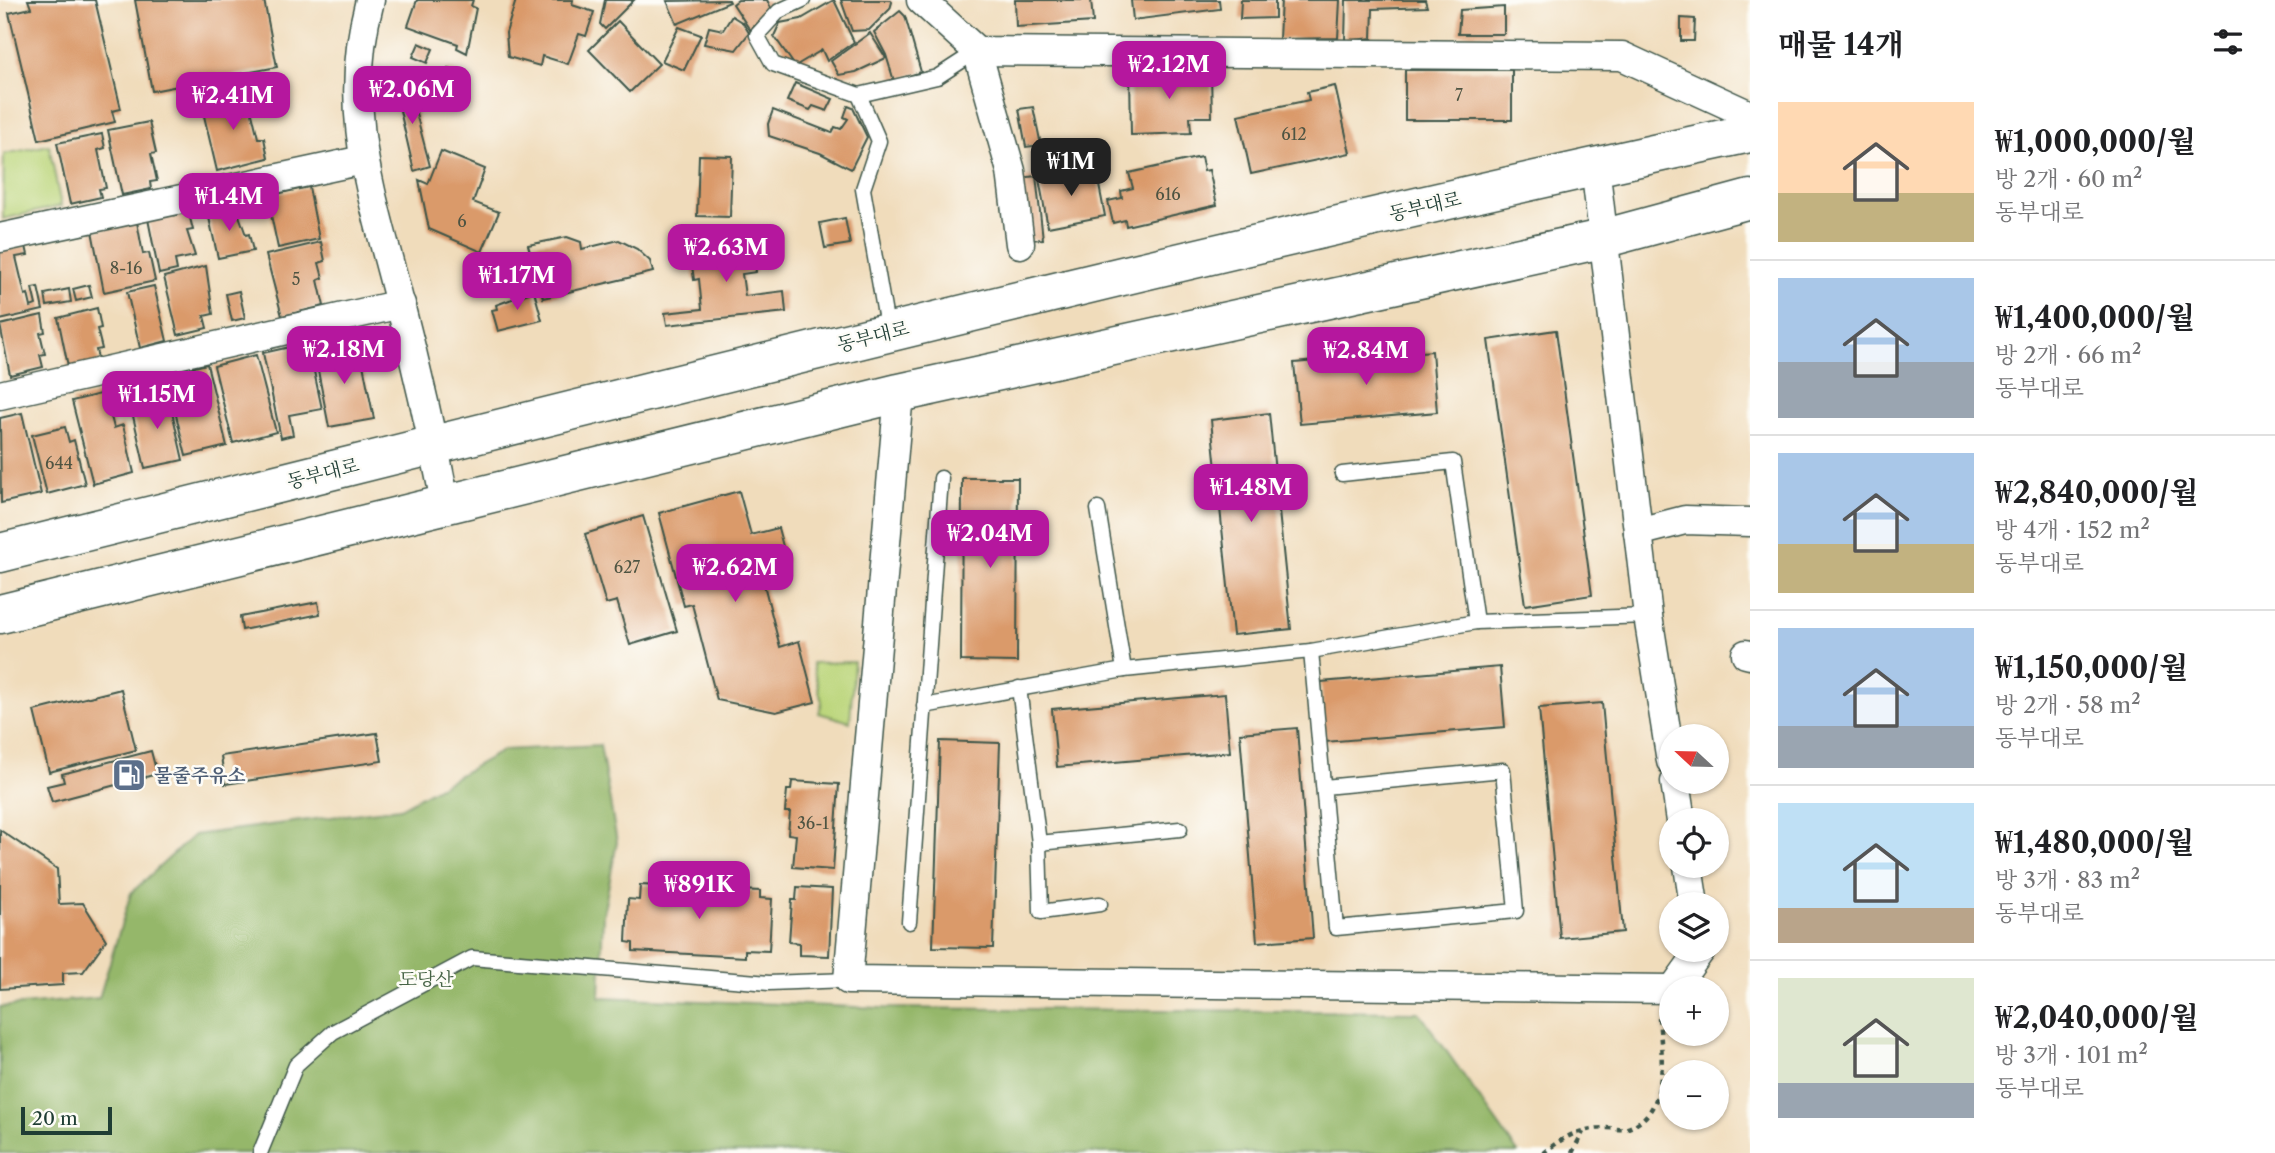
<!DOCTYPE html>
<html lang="ko">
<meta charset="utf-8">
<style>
body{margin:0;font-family:"Libre Caslon Text","Noto Serif KR",serif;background:#f6f6f6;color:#202124;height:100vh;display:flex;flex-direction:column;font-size:26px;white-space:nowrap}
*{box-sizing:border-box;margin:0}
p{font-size:23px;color:#757577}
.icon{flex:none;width:38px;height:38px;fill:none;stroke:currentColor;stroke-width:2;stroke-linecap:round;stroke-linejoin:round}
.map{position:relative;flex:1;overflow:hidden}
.drawer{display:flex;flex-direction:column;background:#fff;width:525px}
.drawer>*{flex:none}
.needle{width:46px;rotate:292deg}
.tools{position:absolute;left:1659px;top:724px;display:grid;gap:14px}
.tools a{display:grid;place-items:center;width:70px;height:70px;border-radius:50%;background:#fff;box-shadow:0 2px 5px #0004;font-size:35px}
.scale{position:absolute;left:21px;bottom:18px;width:91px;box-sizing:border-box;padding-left:7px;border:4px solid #1f3d34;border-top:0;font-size:19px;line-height:24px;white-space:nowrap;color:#1f3d34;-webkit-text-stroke:5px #fdfcf7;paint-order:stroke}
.price{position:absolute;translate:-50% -60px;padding:0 16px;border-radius:14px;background:#b5179e;color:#fff;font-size:23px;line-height:46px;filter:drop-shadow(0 2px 4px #0008)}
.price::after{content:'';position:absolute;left:50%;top:42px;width:21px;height:16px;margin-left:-10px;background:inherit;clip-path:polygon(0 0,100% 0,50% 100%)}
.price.on{background:#222;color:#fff}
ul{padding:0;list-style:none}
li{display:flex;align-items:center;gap:21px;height:175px;padding:0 28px}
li+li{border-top:2px solid #e0e0e0}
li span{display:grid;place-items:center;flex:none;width:196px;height:140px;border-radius:0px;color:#555}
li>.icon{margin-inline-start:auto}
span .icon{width:84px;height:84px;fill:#fffc;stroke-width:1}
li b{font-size:30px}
h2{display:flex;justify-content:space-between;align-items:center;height:84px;padding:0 28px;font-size:30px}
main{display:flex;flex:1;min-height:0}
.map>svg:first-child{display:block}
.green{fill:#bcd67b;stroke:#6e8a58;stroke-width:2}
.forest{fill:#95b76b;stroke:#5a7a50;stroke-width:2}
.building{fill:#da9a6a}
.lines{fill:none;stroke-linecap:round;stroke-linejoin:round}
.lane-casing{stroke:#3e5548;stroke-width:17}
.street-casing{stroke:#3e5548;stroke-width:31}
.primary-casing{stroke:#3e5548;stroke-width:41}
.path{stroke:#3e5548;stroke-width:4.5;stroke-dasharray:5 5;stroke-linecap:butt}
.lane{stroke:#fff;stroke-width:14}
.street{stroke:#fff;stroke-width:28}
.primary{stroke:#fff;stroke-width:38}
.labels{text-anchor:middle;stroke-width:5;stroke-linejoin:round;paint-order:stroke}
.number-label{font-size:16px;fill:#4e5442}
.street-label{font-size:19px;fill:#1f3d34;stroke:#fdfcf7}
.service-label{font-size:19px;font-weight:bold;fill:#4e5e75;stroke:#fdfcf7;text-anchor:start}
.park-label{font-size:19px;fill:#466346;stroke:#fdfcf7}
</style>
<main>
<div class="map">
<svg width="1750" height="1153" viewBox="0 0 1750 1153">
<rect width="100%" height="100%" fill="#fdfcf7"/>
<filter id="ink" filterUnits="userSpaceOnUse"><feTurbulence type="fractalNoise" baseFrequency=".0143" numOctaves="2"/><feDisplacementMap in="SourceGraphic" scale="14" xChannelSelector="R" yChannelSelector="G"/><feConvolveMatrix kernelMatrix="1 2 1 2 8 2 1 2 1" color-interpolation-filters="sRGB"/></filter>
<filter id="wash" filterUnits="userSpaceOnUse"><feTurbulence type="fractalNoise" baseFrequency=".00686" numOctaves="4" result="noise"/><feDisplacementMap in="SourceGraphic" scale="28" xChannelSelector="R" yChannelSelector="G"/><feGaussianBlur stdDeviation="1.57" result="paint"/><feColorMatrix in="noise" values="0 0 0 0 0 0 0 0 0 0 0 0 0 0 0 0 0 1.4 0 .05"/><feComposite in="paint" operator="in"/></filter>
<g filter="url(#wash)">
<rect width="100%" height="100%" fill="#f0dcbb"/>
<g class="green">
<polygon points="49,145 61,206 3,219 4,154"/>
<polygon points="854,662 850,722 819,713 822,702 812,663"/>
</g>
<polygon class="forest" points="600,745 617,842 603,915 600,997 881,1008 1419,1012 1518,1153 0,1153 0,1007 99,998 131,893 194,835 400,808 504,750"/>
<g id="blocks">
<g class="building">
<polygon points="28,0 95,0 121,109 112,111 115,122 39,140 9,13 31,8"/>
<polygon points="135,0 264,0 277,67 152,91"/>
<polygon points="417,0 473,0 471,6 476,8 467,53 457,48 458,44 408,26"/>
<polygon points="516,0 573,0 572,5 594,12 586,36 579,34 568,64 542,56 540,66 508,57 506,33"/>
<polygon points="605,0 634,0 605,29 600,24"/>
<polygon points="729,0 730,2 677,24 667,1"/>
<polygon points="738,0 767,0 772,10 750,30 733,4"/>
<polygon points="834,0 854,42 827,61 822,50 795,66 774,36 780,23 801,19"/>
<polygon points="841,0 890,0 892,2 890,9 869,30 852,31"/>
<polygon points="1015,0 1091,0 1093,22 1016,27"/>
<polygon points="1131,0 1219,0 1220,9 1133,20"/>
<polygon points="1241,0 1275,0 1275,18 1240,19"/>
<polygon points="1281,0 1340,0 1338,38 1279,39"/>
<polygon points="1346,0 1425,0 1427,7 1373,9 1372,38 1345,41"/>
<polygon points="1504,7 1504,34 1458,34 1460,10"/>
<polygon points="900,11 905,16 921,72 894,81 886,55 874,32"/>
<polygon points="732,16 743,23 749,33 736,50 704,44 709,27 723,30"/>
<polygon points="1681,18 1695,19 1694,41 1681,41"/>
<polygon points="618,21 659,64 630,92 589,50"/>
<polygon points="679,27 701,35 684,70 662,61"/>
<polygon points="870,33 886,58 856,72 839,75 831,61"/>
<polygon points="419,43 433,49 427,63 413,57"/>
<polygon points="448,68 459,72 456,80 445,76"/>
<polygon points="404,69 406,96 412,98 430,166 414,171 399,106 397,70"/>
<rect x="1405" y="70" width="107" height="50"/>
<polygon points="1188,72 1211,72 1212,117 1190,117 1191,133 1131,135 1130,73"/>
<polygon points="795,83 833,99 827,111 813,106 810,110 787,101"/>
<polygon points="1335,86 1350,153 1251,174 1238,115 1309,100 1307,92"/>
<polygon points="247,92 258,138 264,138 268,158 217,171 201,103"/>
<polygon points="848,106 853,108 867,137 851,169 820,153 769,136 768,124 773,110 832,133 835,127 841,129 848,119 844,117"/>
<polygon points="1033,107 1041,145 1026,147 1019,109"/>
<polygon points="149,122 156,153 151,154 157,181 150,182 151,189 122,195 108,130"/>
<polygon points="102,134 105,148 98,150 106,188 99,189 101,197 70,204 57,143"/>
<polygon points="441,151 485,169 473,202 499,212 482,252 429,229 419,180 428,184"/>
<polygon points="699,155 732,156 730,217 697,216"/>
<polygon points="1201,157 1204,171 1209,170 1217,205 1126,226 1125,220 1113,223 1108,201 1122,198 1121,191 1133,188 1129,173"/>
<polygon points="1085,170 1086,177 1097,175 1105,216 1048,227 1039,179"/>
<polygon points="1036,176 1043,239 1028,240 1021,178"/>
<polygon points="309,187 319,239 278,248 267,196"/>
<polygon points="236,207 246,235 249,234 253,251 218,258 208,213"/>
<polygon points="188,210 193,230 187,231 195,256 175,260 177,270 159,274 148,219"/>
<polygon points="845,218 850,244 825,248 820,223"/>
<polygon points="137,222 143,254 149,253 155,281 104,292 92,231"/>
<polygon points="567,237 581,242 582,249 619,240 637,249 650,261 653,272 543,298 528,245"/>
<polygon points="752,238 756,272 742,274 745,296 784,291 786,312 667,325 665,313 702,309 699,279 694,280 690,251 695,245"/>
<polygon points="321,242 325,261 319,263 323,278 318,280 324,306 282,316 266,255"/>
<polygon points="26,246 28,255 16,257 25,295 28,294 31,307 36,305 32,288 38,287 43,310 0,320 0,252"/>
<polygon points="206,266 213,314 204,316 207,328 178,335 164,277"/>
<polygon points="89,285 92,297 76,301 73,289"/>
<polygon points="154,286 167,341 140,348 127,292"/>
<polygon points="69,289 71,302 47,306 45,294"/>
<polygon points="239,291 245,318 232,321 226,294"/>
<polygon points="534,291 542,320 498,331 492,310 497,309 496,305"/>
<polygon points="97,308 101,328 97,329 102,349 96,350 99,362 69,371 58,318"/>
<polygon points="42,315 45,332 40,333 45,354 40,355 43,367 10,375 0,325"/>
<polygon points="356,330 374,419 329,427 312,340 316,339 319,355 356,348 353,331"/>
<polygon points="1556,330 1592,595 1525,605 1488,340"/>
<polygon points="308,343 322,409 289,415 293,435 281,438 263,353"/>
<polygon points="1432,351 1437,412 1300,424 1294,363"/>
<polygon points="256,355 276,432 233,443 214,366"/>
<polygon points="207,364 227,446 186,456 166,374"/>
<polygon points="146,380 149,393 129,398 127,384"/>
<polygon points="116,390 121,410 110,413 114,428 123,425 134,473 93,484 72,401"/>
<polygon points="168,394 183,460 145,468 130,403"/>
<polygon points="22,413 41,494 1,503 0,418"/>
<polygon points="1269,413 1291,629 1233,635 1211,420"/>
<polygon points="65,427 69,442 74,440 85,484 47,494 32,435"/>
<polygon points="962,478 1018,478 1017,662 961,661"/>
<polygon points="739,491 751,535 778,528 787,561 760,569 780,647 799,641 815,702 776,712 717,700 692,604 684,606 659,513"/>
<polygon points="643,516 677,631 630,645 617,601 606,604 585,534"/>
<polygon points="318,602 320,614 242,630 240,617"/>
<polygon points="1500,667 1505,727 1325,742 1321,682"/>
<polygon points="121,689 136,750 49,772 34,711"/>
<polygon points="1225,694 1230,752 1057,767 1052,709"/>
<polygon points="1602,703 1623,932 1560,938 1539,708"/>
<polygon points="1297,728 1313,938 1257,942 1240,733"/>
<polygon points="377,733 382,761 225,784 221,756"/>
<polygon points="940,741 1000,743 993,948 933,947"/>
<polygon points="151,751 157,774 52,802 47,786 64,782 62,774"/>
<polygon points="792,781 839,784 833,870 793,867 796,835 788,834 790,812 785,812 787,790 791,790"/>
<polygon points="0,830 57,869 59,904 83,903 106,940 83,972 63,973 63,985 0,989"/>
<polygon points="640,885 760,891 760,898 772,899 769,951 745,950 745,957 633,951 633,943 626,942 628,899 639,900"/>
<polygon points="797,887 832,889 829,956 799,955 799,943 789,942 792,900 796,900"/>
</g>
</g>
</g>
<g filter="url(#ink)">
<use href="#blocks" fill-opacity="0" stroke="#3e5548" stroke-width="2"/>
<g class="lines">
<g class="lane-casing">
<g id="lane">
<polyline points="803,0 779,11 757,35 773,64 859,95 879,141 863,189 888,332"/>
<polyline points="859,95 937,77 977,51"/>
<polyline points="1342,474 1453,462 1476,622"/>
<polyline points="1098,509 1124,670"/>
<polyline points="1311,651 1336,928 1516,911 1503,770 1324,787"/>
<polyline points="1019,688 1039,843 1041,912 1100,904"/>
<polyline points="924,706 1124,670 1311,651 1476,622 1648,616"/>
<polyline points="1039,843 1180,829"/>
<polyline points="909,922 941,478"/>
<polyline points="260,1153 296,1065 333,1032 472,958 769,983 848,980"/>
</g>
</g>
<g class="street-casing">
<g id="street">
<path d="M370 0C340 114 373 195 400 304 417 369 432 435 445 502"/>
<polyline points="921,0 977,51 1622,56 1750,115"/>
<polyline points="977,51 1011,171 1020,244"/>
<polyline points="1595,166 1648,616 1671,761"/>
<polyline points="0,238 363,160"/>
<polyline points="899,393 848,980 1671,989"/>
<polyline points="0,395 401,304"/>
<polyline points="1638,532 1685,520 1750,522"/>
<polyline points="1746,654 1750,655"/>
<polyline points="1675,782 1681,821"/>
<polyline points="1688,866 1694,905"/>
<polyline points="1673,989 1701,950"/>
</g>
</g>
<g class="primary-casing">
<g id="primary">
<path d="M0 553C582 409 1163 259 1750 133"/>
<polyline points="0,614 899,393 1602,239 1750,199"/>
</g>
</g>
<g class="path">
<path d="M1543 1153C1565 1136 1580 1128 1608 1128 1613 1128 1620 1130 1625 1129 1671 1115 1662 1054 1659 1018"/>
<polyline points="1572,1153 1583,1132"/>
</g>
<use href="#lane" class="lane"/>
<use href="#street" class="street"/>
<use href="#primary" class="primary"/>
</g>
</g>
<defs>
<g id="fuel-square" transform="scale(1.75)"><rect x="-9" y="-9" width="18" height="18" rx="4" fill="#5c6f8a" stroke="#fdfcf7"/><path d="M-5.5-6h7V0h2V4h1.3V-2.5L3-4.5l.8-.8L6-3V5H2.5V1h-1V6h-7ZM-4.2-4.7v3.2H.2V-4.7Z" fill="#fff"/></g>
</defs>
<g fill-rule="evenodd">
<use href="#fuel-square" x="129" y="775"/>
</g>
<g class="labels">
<g class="number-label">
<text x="1459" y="101">7</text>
<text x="1294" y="140">612</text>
<text x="1168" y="200">616</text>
<text x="462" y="227">6</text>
<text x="126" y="274">8-16</text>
<text x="296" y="285">5</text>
<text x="59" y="469">644</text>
<text x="627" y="573">627</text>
<text x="813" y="829">36-1</text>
</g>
<g class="street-label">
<text transform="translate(1425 206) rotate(-13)" y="7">동부대로</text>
<text transform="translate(873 336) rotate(-14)" y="7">동부대로</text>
<text transform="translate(323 473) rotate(-14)" y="7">동부대로</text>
</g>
<g class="service-label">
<text x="154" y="782">물줄주유소</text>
</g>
<g class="park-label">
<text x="426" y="986">도당산</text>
</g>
</g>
</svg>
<div class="tools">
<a><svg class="needle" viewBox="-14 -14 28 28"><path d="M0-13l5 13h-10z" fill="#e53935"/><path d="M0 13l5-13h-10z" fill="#757577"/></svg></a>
<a><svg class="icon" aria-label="locate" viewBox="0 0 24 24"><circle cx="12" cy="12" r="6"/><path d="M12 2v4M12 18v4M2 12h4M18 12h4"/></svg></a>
<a><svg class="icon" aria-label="layers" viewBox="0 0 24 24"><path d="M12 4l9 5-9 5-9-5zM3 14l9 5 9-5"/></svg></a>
<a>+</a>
<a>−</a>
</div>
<div class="scale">20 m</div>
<b class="price" style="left:1169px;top:101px">₩2.12M</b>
<b class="price" style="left:412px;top:126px">₩2.06M</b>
<b class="price" style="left:233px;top:132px">₩2.41M</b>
<b class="price on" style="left:1071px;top:198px">₩1M</b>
<b class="price" style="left:229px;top:233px">₩1.4M</b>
<b class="price" style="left:726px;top:284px">₩2.63M</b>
<b class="price" style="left:517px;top:312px">₩1.17M</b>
<b class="price" style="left:344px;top:386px">₩2.18M</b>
<b class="price" style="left:1366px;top:387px">₩2.84M</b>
<b class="price" style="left:157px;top:431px">₩1.15M</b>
<b class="price" style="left:1251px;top:524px">₩1.48M</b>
<b class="price" style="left:990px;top:570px">₩2.04M</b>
<b class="price" style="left:735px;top:604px">₩2.62M</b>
<b class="price" style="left:699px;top:921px">₩891K</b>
</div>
<section class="drawer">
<h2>매물 14개<svg class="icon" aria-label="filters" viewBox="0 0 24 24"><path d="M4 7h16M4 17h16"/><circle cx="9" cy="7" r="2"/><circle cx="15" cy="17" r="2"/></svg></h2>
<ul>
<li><span style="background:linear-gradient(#ffd9b3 65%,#c2b280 0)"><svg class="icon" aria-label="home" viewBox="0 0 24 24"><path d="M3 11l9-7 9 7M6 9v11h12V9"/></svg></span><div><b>₩1,000,000/월</b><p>방 2개 · 60 m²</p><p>동부대로</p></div></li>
<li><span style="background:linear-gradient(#a9c7e8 60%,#9aa5b1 0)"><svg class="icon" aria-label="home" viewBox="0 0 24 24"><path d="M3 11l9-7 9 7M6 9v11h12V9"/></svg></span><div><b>₩1,400,000/월</b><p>방 2개 · 66 m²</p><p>동부대로</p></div></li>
<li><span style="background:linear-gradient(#a9c7e8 65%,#c2b280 0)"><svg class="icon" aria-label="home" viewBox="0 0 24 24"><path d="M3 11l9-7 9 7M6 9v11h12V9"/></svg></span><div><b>₩2,840,000/월</b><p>방 4개 · 152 m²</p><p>동부대로</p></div></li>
<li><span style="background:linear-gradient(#a9c7e8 70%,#9aa5b1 0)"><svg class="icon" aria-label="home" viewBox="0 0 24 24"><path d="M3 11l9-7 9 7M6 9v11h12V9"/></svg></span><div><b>₩1,150,000/월</b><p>방 2개 · 58 m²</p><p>동부대로</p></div></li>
<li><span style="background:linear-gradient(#bfe0f5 75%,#b9a48a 0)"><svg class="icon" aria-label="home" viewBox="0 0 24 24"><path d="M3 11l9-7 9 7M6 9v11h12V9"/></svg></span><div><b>₩1,480,000/월</b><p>방 3개 · 83 m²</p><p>동부대로</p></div></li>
<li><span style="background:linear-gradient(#dfe7d0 75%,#9aa5b1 0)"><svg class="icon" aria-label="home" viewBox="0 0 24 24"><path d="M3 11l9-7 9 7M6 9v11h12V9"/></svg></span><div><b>₩2,040,000/월</b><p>방 3개 · 101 m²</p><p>동부대로</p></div></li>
</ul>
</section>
</main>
